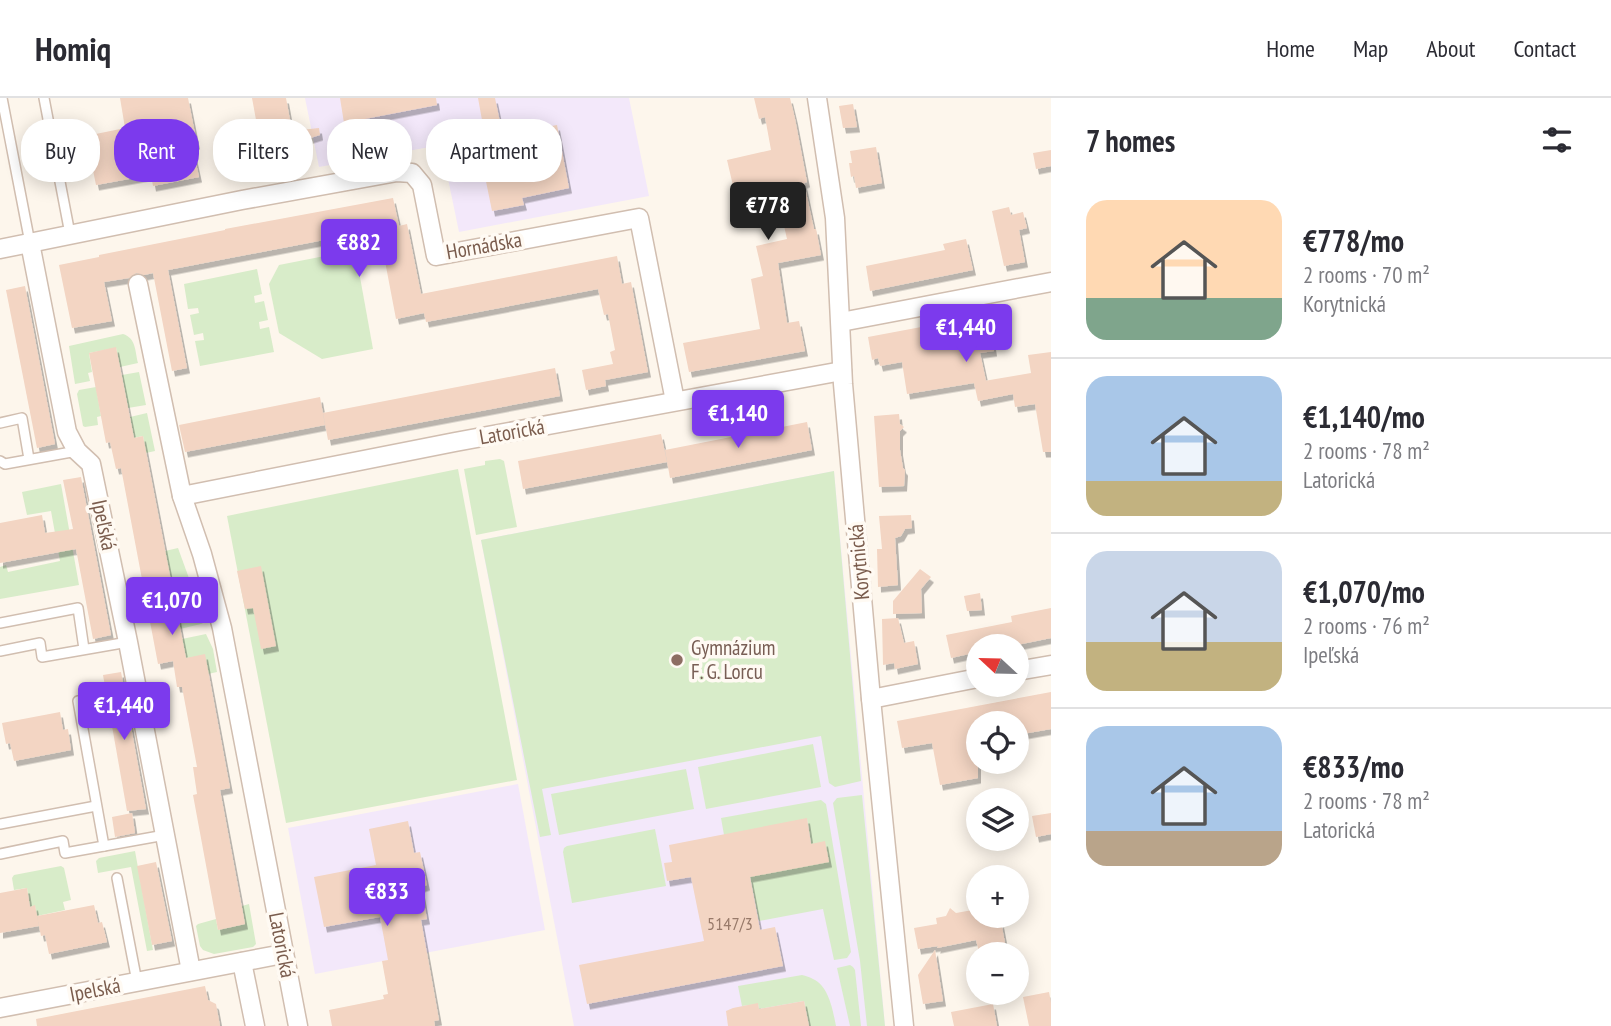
<!DOCTYPE html>
<meta charset="utf-8">
<style>
body{margin:0;font-family:"PT Sans Narrow",sans-serif;background:#f2f2f3;color:#2b2b33;height:100vh;display:flex;flex-direction:column;font-size:26px;white-space:nowrap}
*{box-sizing:border-box;margin:0}
p{font-size:23px;color:#7c7c81}
.icon{flex:none;width:38px;height:38px;fill:none;stroke:currentColor;stroke-width:2;stroke-linecap:round;stroke-linejoin:round}
.map{position:relative;flex:1;overflow:hidden}
.drawer{display:flex;flex-direction:column;background:#fff;width:560px}
.drawer>*{flex:none}
.guide{position:absolute;left:21px;top:21px;width:665px;height:63px;display:flex;gap:14px}
.needle{width:46px;rotate:292deg}
.tools{position:absolute;left:966px;top:536px;display:grid;gap:14px}
.tools a{display:grid;place-items:center;width:63px;height:63px;border-radius:50%;background:#fff;box-shadow:0 4px 18px #0003;font-size:35px}
.price{position:absolute;translate:-50% -60px;padding:0 16px;border-radius:7px;background:#7c3aed;color:#fff;font-size:23px;line-height:46px;filter:drop-shadow(0 2px 4px #0008)}
.price::after{content:'';position:absolute;left:50%;top:42px;width:21px;height:16px;margin-left:-10px;background:inherit;clip-path:polygon(0 0,100% 0,50% 100%)}
.price.selected{background:#222;color:#fff}
ul{padding:0;list-style:none}
li{display:flex;align-items:center;gap:21px;height:175px;padding:0 35px}
li+li{border-top:2px solid #e1e1e2}
li span{display:grid;place-items:center;flex:none;width:196px;height:140px;border-radius:21px;color:#555}
li>.icon{margin-inline-start:auto}
span .icon{width:84px;height:84px;fill:#fffc;stroke-width:1}
li b{font-size:30px}
h2{display:flex;justify-content:space-between;align-items:center;height:84px;padding:0 35px;font-size:30px}
.chip{padding:0 24px;border-radius:28px;background:#fff;box-shadow:0 4px 18px #0003;font-size:24px;line-height:63px}
.chip.selected{background:#7c3aed;color:#fff}
header{display:flex;align-items:center;gap:42px;box-sizing:border-box;height:98px;padding:0 35px;background:#fff;border-bottom:2px solid #e1e1e2}
header strong{font-size:33px}
nav{display:flex;gap:38px;margin-inline-start:auto;font-size:24px}
main{display:flex;flex:1;min-height:0}
.map>svg:first-child{display:block}
.education{fill:#f3e8fa}
.green{fill:#d8ecc9}
.building{fill:#f3d5c3;filter:url(#shadow)}
.lines{fill:none;stroke-linecap:round;stroke-linejoin:round}
.lane-casing{stroke:#d1beb0;stroke-width:12}
.street-casing{stroke:#d1beb0;stroke-width:21}
.lane{stroke:#fff;stroke-width:9}
.street{stroke:#fff;stroke-width:18}
.education-dot{fill:#8d6e63;stroke:#fffaf3;stroke-width:2.5}
.labels{text-anchor:middle;stroke-width:7;stroke-linejoin:round;paint-order:stroke}
.number-label{font-size:18px;fill:#987a6a}
.street-label{font-size:21px;fill:#7a5c4d;stroke:#fffaf3}
.education-label{font-size:21px;fill:#785e54;stroke:#fffaf3;text-anchor:start}
</style>
<header>
<strong>Homiq</strong>
<nav><a>Home</a><a>Map</a><a>About</a><a>Contact</a></nav>
</header>
<main>
<div class="map">
<svg width="1051" height="928" viewBox="0 0 1051 928">
<defs>
<filter id="shadow"><feDropShadow dx="3" dy="5.5" stdDeviation="0" flood-color="#0004"/></filter>
</defs>
<rect width="100%" height="100%" fill="#fdf6ec"/>
<g class="education">
<polygon points="305,0 629,0 649,98 459,134 441,47 319,69"/>
<polygon points="834,373 885,928 574,928 481,442"/>
<polygon points="518,686 545,832 315,876 288,730"/>
</g>
<g class="green">
<polygon points="350,153 356,157 373,251 322,261 279,235 269,186 279,167"/>
<polygon points="257,171 262,196 254,198 255,205 264,203 268,222 259,224 260,231 269,229 274,254 200,268 195,243 204,242 203,235 194,237 190,217 199,215 198,210 188,211 184,186"/>
<path d="M123 236C136 240 135 253 138 265L120 269 116 250 89 255 92 274 88 275 90 283 75 286 69 248Z"/>
<polygon points="139,274 146,307 128,310 122,277"/>
<polygon points="96,289 101,318 97,319 98,327 85,329 83,328 77,296 79,292"/>
<polygon points="147,315 155,353 146,355 143,338 134,340 130,319"/>
<polygon points="500,361 504,363 517,429 476,437 464,371 485,367 485,363"/>
<polygon points="458,371 517,682 286,725 227,418"/>
<polygon points="834,373 861,683 835,689 829,685 821,638 542,691 551,737 540,739 481,442"/>
<polygon points="61,386 79,487 0,501 0,469 6,467 8,474 60,463 51,413 27,417 22,394"/>
<polygon points="178,450 190,483 189,485 172,488 165,453"/>
<polygon points="191,493 195,495 203,525 201,526 180,531 173,496"/>
<polygon points="206,536 213,551 217,574 208,576 186,560 182,541"/>
<polygon points="813,646 821,689 706,711 698,669"/>
<polygon points="686,671 694,711 559,737 551,696"/>
<polygon points="862,697 885,928 867,928 860,863 833,705 837,700"/>
<polygon points="821,702 826,706 851,854 847,860 834,862 823,811 759,823 750,779 811,746 807,721 724,737 721,720"/>
<polygon points="655,731 666,788 572,805 563,754 564,750 567,748"/>
<polygon points="135,753 153,852 147,853 131,769 98,775 96,763 99,760"/>
<polygon points="61,768 64,770 71,802 63,804 65,812 37,818 35,808 30,809 27,790 14,792 12,780 14,777"/>
<polygon points="249,806 256,846 253,849 214,856 203,852 200,848 196,828 198,826 216,821 218,832 245,826 242,808"/>
<polygon points="850,867 853,869 855,872 861,928 850,928 837,870"/>
<path d="M802 877C806 878 810 879 813 881 829 888 833 913 836 928H809L804 903 759 911 758 906 742 908 738 888Z"/>
</g>
<g class="building">
<polygon points="120,0 188,0 197,46 192,47 199,79 153,88 151,77 96,87 86,38 125,30"/>
<polygon points="252,0 286,0 292,33 319,30 320,37 294,45 298,65 265,71"/>
<polygon points="340,0 436,0 437,7 344,25"/>
<polygon points="478,0 495,0 501,29 509,28 511,36 557,27 569,90 522,100 524,107 492,113 476,34 484,33"/>
<polygon points="754,0 790,0 795,21 807,84 804,85 814,131 816,131 821,157 778,165 787,225 799,223 805,253 689,274 683,245 760,231 751,181 763,178 756,148 787,141 780,110 764,114 762,104 738,109 727,62 771,52 765,19 759,21"/>
<polygon points="853,6 857,29 843,30 839,8"/>
<polygon points="876,49 882,85 856,90 854,78 851,79 849,65 852,65 850,53"/>
<polygon points="1051,52 1051,68 1036,71 1033,55"/>
<polygon points="393,100 399,128 407,126 421,196 617,158 622,186 631,184 648,274 605,282 606,288 586,292 582,272 613,266 610,254 615,252 608,216 604,217 598,191 426,224 424,215 396,221 384,158 380,159 376,132 168,172 187,270 172,273 153,175 144,177 136,175 129,180 104,184 112,223 72,230 59,167 99,159 99,157 225,132 225,131"/>
<polygon points="1009,109 1011,117 1023,114 1027,130 1019,132 1025,164 1004,168 992,113"/>
<polygon points="966,141 973,172 870,193 866,168 945,152 943,146"/>
<polygon points="25,188 55,346 37,350 6,192"/>
<polygon points="1001,214 1006,237 992,239 994,253 980,255 986,283 984,283 1031,275 1028,257 1051,254 1051,354 1043,354 1035,306 1015,309 1013,296 978,303 974,285 907,296 902,264 880,268 878,260 872,262 868,239"/>
<polygon points="116,249 134,340 143,338 186,560 205,556 230,690 220,692 245,826 218,832 193,697 197,696 193,669 197,669 182,589 177,589 173,563 158,566 121,370 116,371 110,344 106,345 89,255"/>
<polygon points="555,270 560,298 328,342 323,315"/>
<polygon points="320,299 325,327 185,354 179,327"/>
<polygon points="899,316 900,326 904,329 900,333 900,352 903,370 905,372 904,388 879,389 874,318"/>
<polygon points="807,324 812,352 670,380 665,352"/>
<polygon points="661,336 667,364 523,391 518,363"/>
<polygon points="81,379 111,537 93,541 76,451 0,465 0,425 42,417 45,435 73,431 63,382"/>
<polygon points="911,417 912,430 905,431 901,438 895,440 898,487 878,489 877,451 882,451 879,418"/>
<polygon points="261,468 276,548 261,551 253,510 245,511 237,473"/>
<polygon points="920,471 931,479 921,491 922,515 893,516 893,503"/>
<polygon points="980,495 982,512 967,513 964,498"/>
<polygon points="1051,510 1051,540 1012,548 978,548 978,554 951,560 946,537 1012,524 1011,518"/>
<polygon points="898,520 904,545 914,543 918,566 895,571 894,565 883,567 882,521"/>
<polygon points="121,574 146,711 127,713 103,577"/>
<polygon points="1051,594 1051,631 1017,637 1017,625 978,625 978,680 940,687 932,645 902,650 897,623"/>
<polygon points="60,614 63,632 68,631 71,652 14,663 10,645 6,646 2,625"/>
<polygon points="132,715 135,735 115,739 112,719"/>
<polygon points="1051,715 1051,736 1036,739 1032,718"/>
<polygon points="807,720 811,746 825,743 829,764 750,779 760,832 775,829 783,868 587,906 579,867 704,843 691,779 667,783 664,765 672,764 669,747"/>
<polygon points="408,723 414,755 420,754 427,787 421,789 427,821 421,822 439,922 434,923 435,928 332,928 329,912 384,901 383,897 388,896 382,863 388,862 380,819 324,829 314,779 376,767 369,731"/>
<polygon points="156,764 172,843 152,847 137,768"/>
<polygon points="27,790 30,809 35,807 39,828 0,835 0,795"/>
<polygon points="94,807 98,825 102,824 107,844 49,856 45,837 41,838 37,818"/>
<polygon points="950,810 956,815 978,811 978,817 993,817 994,826 1001,824 1005,845 996,847 994,850 979,854 976,842 937,850 938,848 918,851 914,830 937,826 936,820 946,818"/>
<polygon points="935,852 943,903 923,906 918,877"/>
<polygon points="205,888 208,902 216,906 220,928 37,928 36,921"/>
<polygon points="1049,894 1051,905 1051,928 1029,928 1023,899"/>
<polygon points="804,903 809,928 728,928 726,913 733,910 758,905 759,911"/>
<polygon points="993,906 997,928 954,928 951,914"/>
</g>
<g class="lines">
<g class="lane-casing">
<g id="lane">
<polyline points="2,0 30,145"/>
<polyline points="44,0 70,136"/>
<polyline points="0,325 22,320 29,361"/>
<polyline points="0,363 5,366 77,353"/>
<polyline points="0,525 78,510 84,551"/>
<polyline points="0,553 40,545 42,559 128,544"/>
<polyline points="78,603 104,748"/>
<polyline points="0,726 96,708"/>
<polyline points="0,756 63,743 65,755 165,737"/>
<polyline points="117,780 137,884"/>
</g>
</g>
<g class="street-casing">
<g id="street">
<polyline points="817,0 835,120 843,286 871,601 904,928"/>
<polyline points="30,145 67,334 77,353 91,366 128,544 191,873"/>
<polyline points="0,151 242,102 397,74 412,75 422,87 436,158 639,120 675,303"/>
<polyline points="138,186 182,398 202,456 222,530 298,928"/>
<polyline points="841,224 1051,184"/>
<polyline points="182,398 455,344 842,273"/>
<polyline points="1017,573 1051,567"/>
<polyline points="871,601 978,580"/>
<polyline points="242,864 255,928"/>
<polyline points="0,910 283,856"/>
</g>
</g>
<use href="#lane" class="lane"/>
<use href="#street" class="street"/>
</g>
<circle class="education-dot" cx="677" cy="562" r="7"/>
<g class="labels">
<g class="number-label">
<text x="730" y="832">5147/3</text>
</g>
<g class="street-label">
<text transform="translate(484 148) rotate(-10)" y="7">Hornádska</text>
<text transform="translate(512 334) rotate(-10)" y="7">Latorická</text>
<text transform="translate(104 427) rotate(78)" y="7">Ipeľská</text>
<text transform="translate(859 464) rotate(-95)" y="7">Korytnická</text>
<text transform="translate(282 847) rotate(79)" y="7">Latorická</text>
<text transform="translate(95 892) rotate(-11)" y="7">Ipelská</text>
</g>
<g class="education-label">
<text x="691" y="557">Gymnázium<tspan x="691" dy="24">F. G. Lorcu</tspan></text>
</g>
</g>
</svg>
<div class="tools">
<a><svg class="needle" viewBox="-14 -14 28 28"><path d="M0-13l5 13h-10z" fill="#e53935"/><path d="M0 13l5-13h-10z" fill="#7c7c81"/></svg></a>
<a><svg class="icon" aria-label="locate" viewBox="0 0 24 24"><circle cx="12" cy="12" r="6"/><path d="M12 2v4M12 18v4M2 12h4M18 12h4"/></svg></a>
<a><svg class="icon" aria-label="layers" viewBox="0 0 24 24"><path d="M12 4l9 5-9 5-9-5zM3 14l9 5 9-5"/></svg></a>
<a>+</a>
<a>−</a>
</div>
<b class="price selected" style="left:768px;top:144px">€778</b>
<b class="price" style="left:359px;top:181px">€882</b>
<b class="price" style="left:966px;top:266px">€1,440</b>
<b class="price" style="left:738px;top:352px">€1,140</b>
<b class="price" style="left:172px;top:539px">€1,070</b>
<b class="price" style="left:124px;top:644px">€1,440</b>
<b class="price" style="left:387px;top:830px">€833</b>
<div class="guide">
<a class="chip">Buy</a>
<a class="chip selected">Rent</a>
<a class="chip">Filters</a>
<a class="chip">New</a>
<a class="chip">Apartment</a>
</div>
</div>
<section class="drawer">
<h2>7 homes<svg class="icon" aria-label="filters" viewBox="0 0 24 24"><path d="M4 7h16M4 17h16"/><circle cx="9" cy="7" r="2"/><circle cx="15" cy="17" r="2"/></svg></h2>
<ul>
<li><span style="background:linear-gradient(#ffd9b3 70%,#7fa58c 0)"><svg class="icon" aria-label="home" viewBox="0 0 24 24"><path d="M3 11l9-7 9 7M6 9v11h12V9"/></svg></span><div><b>€778/mo</b><p>2 rooms · 70 m²</p><p>Korytnická</p></div></li>
<li><span style="background:linear-gradient(#a9c7e8 75%,#c2b280 0)"><svg class="icon" aria-label="home" viewBox="0 0 24 24"><path d="M3 11l9-7 9 7M6 9v11h12V9"/></svg></span><div><b>€1,140/mo</b><p>2 rooms · 78 m²</p><p>Latorická</p></div></li>
<li><span style="background:linear-gradient(#c9d6e8 65%,#c2b280 0)"><svg class="icon" aria-label="home" viewBox="0 0 24 24"><path d="M3 11l9-7 9 7M6 9v11h12V9"/></svg></span><div><b>€1,070/mo</b><p>2 rooms · 76 m²</p><p>Ipeľská</p></div></li>
<li><span style="background:linear-gradient(#a9c7e8 75%,#b9a48a 0)"><svg class="icon" aria-label="home" viewBox="0 0 24 24"><path d="M3 11l9-7 9 7M6 9v11h12V9"/></svg></span><div><b>€833/mo</b><p>2 rooms · 78 m²</p><p>Latorická</p></div></li>
</ul>
</section>
</main>
